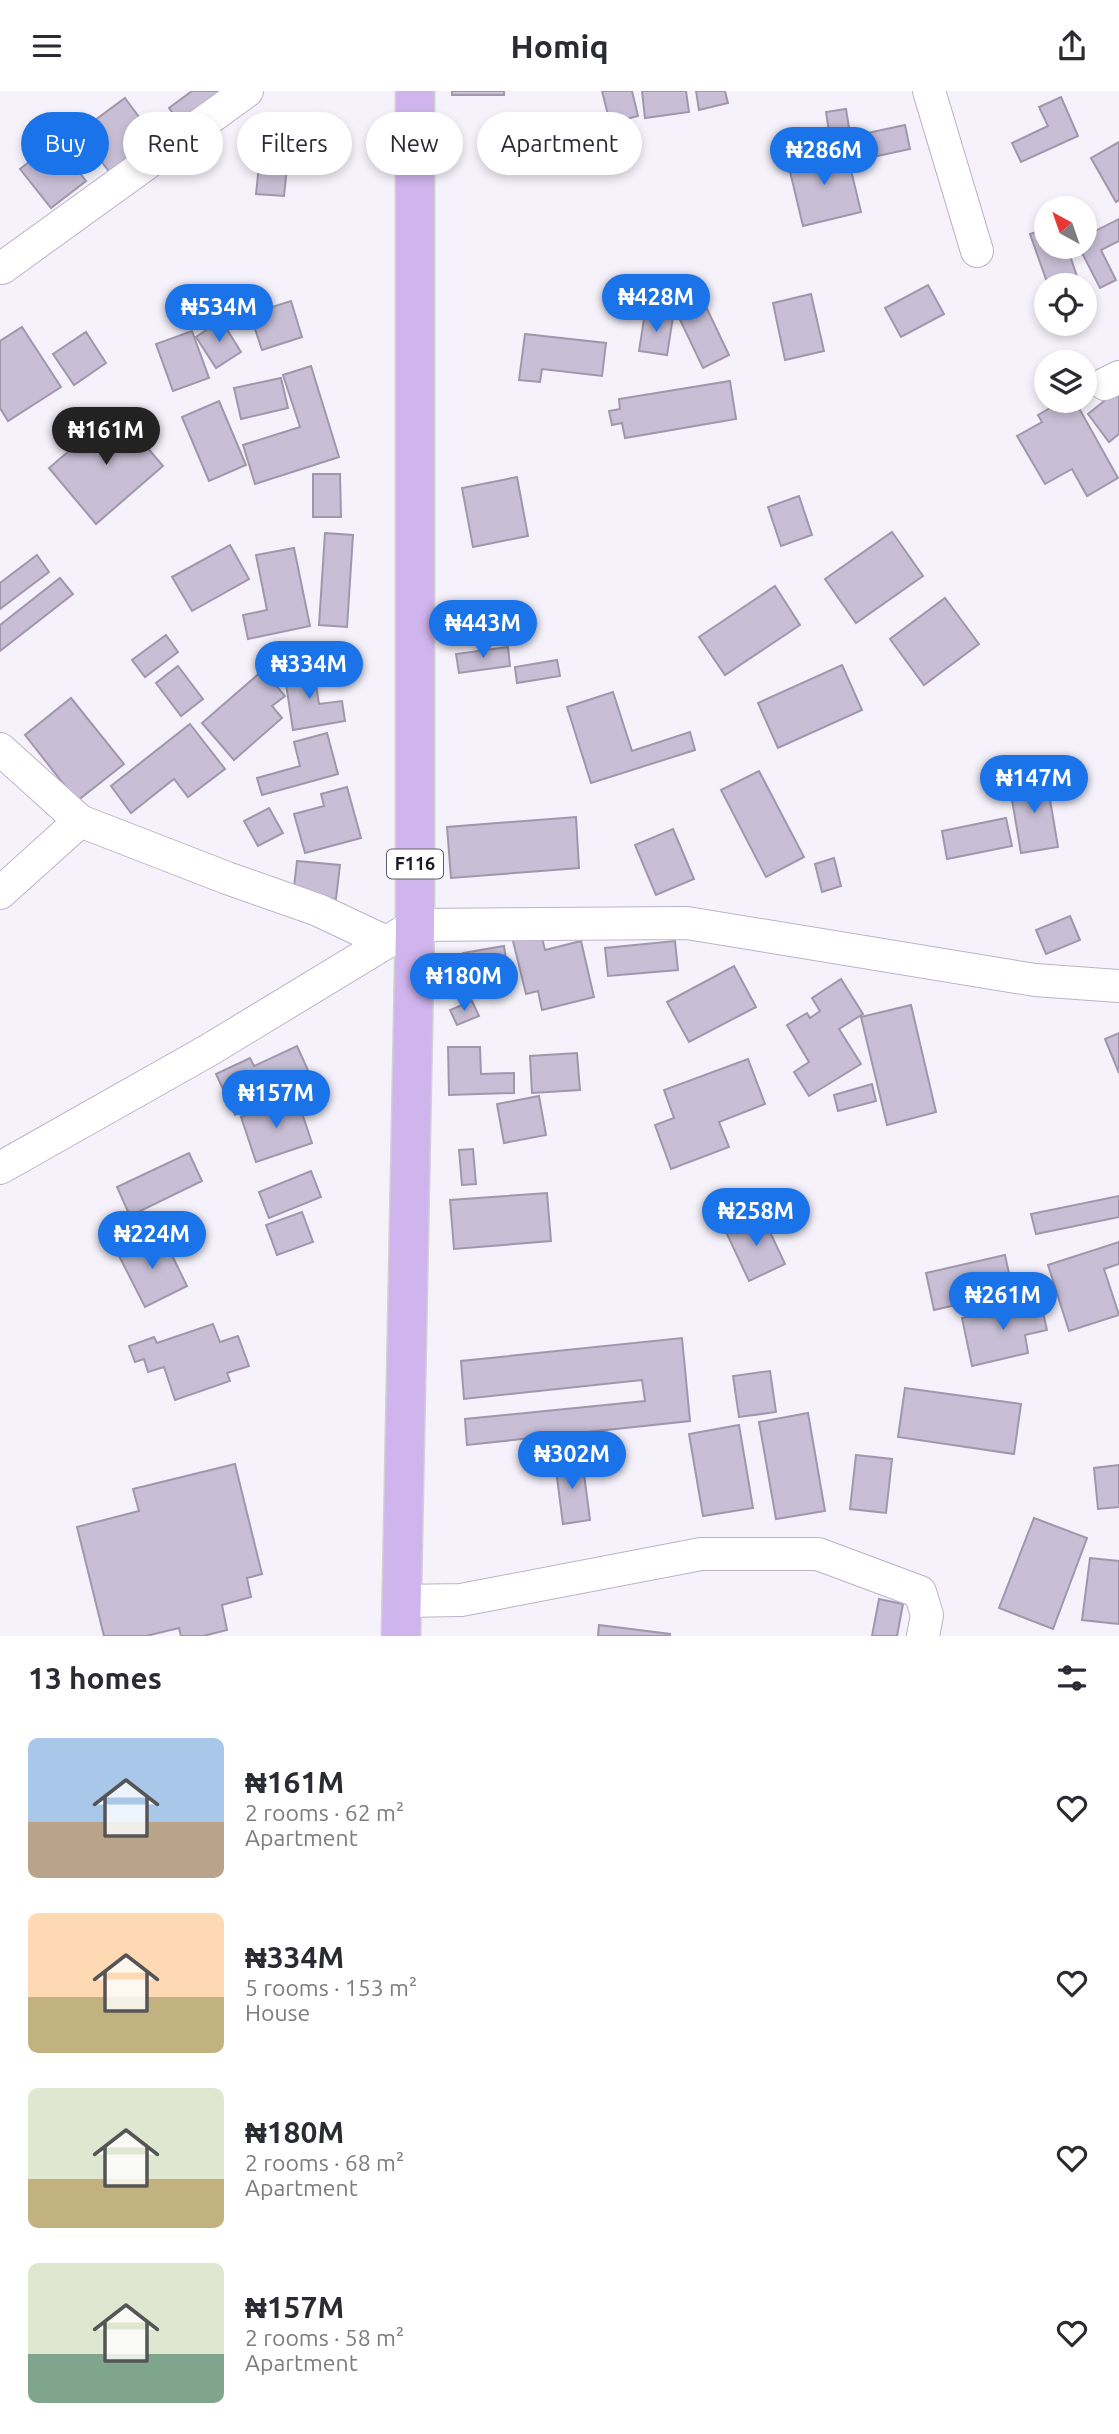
<!DOCTYPE html>
<meta charset="utf-8">
<style>
body{margin:0;font-family:Ubuntu,sans-serif;background:#f7f7f7;color:#2b2b33;height:100vh;display:flex;flex-direction:column;font-size:26px;white-space:nowrap}
*{box-sizing:border-box;margin:0}
p{font-size:23px;color:#7c7c81}
.icon{flex:none;width:38px;height:38px;fill:none;stroke:currentColor;stroke-width:2;stroke-linecap:round;stroke-linejoin:round}
.map{position:relative;height:1545px;overflow:hidden}
.side{display:flex;flex-direction:column;background:#fff;flex:1}
.side>*{flex:none}
.hud{position:absolute;left:21px;top:21px;width:700px;height:63px;display:flex;gap:14px}
.needle{width:46px;rotate:320deg}
.controls{position:absolute;left:1034px;top:105px;display:grid;gap:14px}
.controls a{display:grid;place-items:center;width:63px;height:63px;border-radius:50%;background:#fff;box-shadow:0 4px 10px #0003;font-size:35px}
.price{position:absolute;translate:-50% -60px;padding:0 16px;border-radius:24px;background:#1a73e8;color:#fff;font-size:23px;line-height:46px;filter:drop-shadow(0 2px 4px #0008)}
.price::after{content:'';position:absolute;left:50%;top:42px;width:21px;height:16px;margin-left:-10px;background:inherit;clip-path:polygon(0 0,100% 0,50% 100%)}
.price.active{background:#222;color:#fff}
ul{padding:0;list-style:none}
li{display:flex;align-items:center;gap:21px;height:175px;padding:0 28px}
li span{display:grid;place-items:center;flex:none;width:196px;height:140px;border-radius:10px;color:#555}
li>.icon{margin-inline-start:auto}
span .icon{width:84px;height:84px;fill:#fffc;stroke-width:1}
li b{font-size:30px}
h2{display:flex;justify-content:space-between;align-items:center;height:84px;padding:0 28px;font-size:30px}
.pill{padding:0 24px;border-radius:32px;background:#fff;box-shadow:0 4px 10px #0003;font-size:24px;line-height:63px}
.pill.active{background:#1a73e8;color:#fff}
header{display:flex;justify-content:space-between;align-items:center;height:91px;padding:0 28px;background:#fff;font-size:32px;font-weight:600}
.map>svg:first-child{display:block}
.building{fill:#c8bfd6;stroke:#a097ad;stroke-width:2}
.lines{fill:none;stroke-linecap:round;stroke-linejoin:round}
.minor-casing{stroke:#bcb2c9;stroke-width:34}
.major-casing{stroke:#d2d1d3;stroke-width:41}
.minor{stroke:#fff;stroke-width:32}
.major{stroke:#cfb4ed;stroke-width:38}
.labels{text-anchor:middle;stroke-width:6;stroke-linejoin:round;paint-order:stroke}
.shield{fill:#fff;stroke:#605e64;stroke-width:2}
.shield-label{font-size:18px;font-weight:bold;fill:#1c1921}
</style>
<header><svg class="icon" aria-label="menu" viewBox="0 0 24 24"><path d="M4 6h16M4 12h16M4 18h16"/></svg>Homiq<svg class="icon" aria-label="share" viewBox="0 0 24 24"><path d="M12 15V3M7 8l5-5 5 5M5 13v7h14v-7"/></svg></header>
<div class="map">
<svg width="1119" height="1545" viewBox="0 0 1119 1545">
<rect width="100%" height="100%" fill="#f6f2fc"/>
<g class="building">
<polygon points="192,0 231,0 183,36 169,17"/>
<rect x="452" y="0" width="52" height="4"/>
<polygon points="602,0 632,0 638,25 610,32"/>
<polygon points="642,0 686,0 689,21 645,27"/>
<polygon points="696,0 725,0 728,12 699,19"/>
<polygon points="1061,6 1078,45 1021,71 1012,52 1048,35 1039,16"/>
<polygon points="125,7 159,53 114,87 79,41"/>
<polygon points="846,18 850,43 830,47 826,21"/>
<polygon points="905,34 910,58 854,70 849,46"/>
<polygon points="262,46 290,48 284,105 256,103"/>
<polygon points="55,51 86,90 51,117 20,78"/>
<polygon points="1119,51 1119,109 1116,111 1091,67"/>
<polygon points="846,58 861,121 803,135 788,72"/>
<polygon points="1119,128 1119,150 1101,159 1116,189 1100,197 1079,156 1085,156 1085,145"/>
<polygon points="1046,138 1046,156 1067,156 1080,194 1048,194 1030,143"/>
<polygon points="928,194 944,223 901,246 885,217"/>
<polygon points="698,199 729,264 703,277 672,212"/>
<polygon points="811,203 824,260 785,269 773,212"/>
<polygon points="291,210 302,246 262,259 250,223"/>
<polygon points="645,222 673,226 667,264 639,260"/>
<polygon points="221,229 241,261 216,277 196,246"/>
<polygon points="22,236 61,296 8,330 0,317 0,250"/>
<polygon points="192,240 209,287 173,300 156,253"/>
<polygon points="86,241 106,272 74,294 53,263"/>
<polygon points="525,243 606,252 602,285 542,278 540,291 519,289"/>
<polygon points="311,275 339,366 255,393 243,354 300,336 283,284"/>
<polygon points="281,287 288,317 241,328 234,297"/>
<polygon points="730,290 736,328 625,347 622,332 612,334 609,320 620,318 619,308"/>
<polygon points="1119,298 1119,343 1109,351 1088,323"/>
<polygon points="219,310 246,374 209,390 182,326"/>
<polygon points="1062,310 1075,310 1118,387 1087,405 1072,378 1045,393 1017,345 1042,331 1038,324"/>
<polygon points="116,320 163,375 96,433 49,377"/>
<polygon points="313,383 340,383 341,426 313,426"/>
<polygon points="517,386 528,445 473,456 462,397"/>
<polygon points="799,405 812,444 781,455 768,416"/>
<polygon points="892,441 923,485 856,532 825,488"/>
<polygon points="325,442 353,444 347,536 319,534"/>
<polygon points="230,454 249,488 192,520 172,486"/>
<polygon points="294,457 310,535 248,548 243,524 267,519 256,464"/>
<polygon points="37,464 49,481 0,518 0,492"/>
<polygon points="60,487 73,503 0,560 0,534"/>
<polygon points="775,495 800,534 725,584 699,546"/>
<polygon points="945,507 979,553 924,594 890,548"/>
<polygon points="166,544 178,561 145,586 132,569"/>
<polygon points="508,556 510,575 459,582 456,563"/>
<polygon points="557,569 560,585 517,592 515,576"/>
<polygon points="842,574 862,619 778,657 758,612"/>
<polygon points="178,575 203,608 181,625 156,592"/>
<polygon points="313,575 319,613 342,610 345,630 293,639 284,580"/>
<polygon points="263,579 285,605 272,615 282,627 234,669 202,632"/>
<polygon points="613,601 632,660 690,641 695,659 591,692 567,616"/>
<polygon points="71,607 124,673 77,710 25,644"/>
<polygon points="190,633 225,678 188,706 174,688 131,722 111,695"/>
<polygon points="327,642 338,683 262,704 257,687 300,675 294,651"/>
<polygon points="759,680 804,766 766,786 721,699"/>
<polygon points="1046,685 1058,756 1021,762 1009,691"/>
<polygon points="347,696 361,747 305,762 294,723 324,715 321,703"/>
<polygon points="269,717 283,742 258,755 244,730"/>
<polygon points="576,726 579,777 451,787 447,736"/>
<polygon points="1006,727 1012,755 947,768 942,740"/>
<polygon points="673,738 694,788 656,804 635,754"/>
<polygon points="834,767 841,795 822,801 815,773"/>
<polygon points="297,770 340,774 336,808 293,804"/>
<polygon points="1070,825 1080,849 1046,863 1036,839"/>
<polygon points="540,839 545,859 581,850 594,906 542,919 538,900 526,903 512,846"/>
<polygon points="675,850 678,879 608,885 605,857"/>
<polygon points="504,855 510,894 468,901 463,862"/>
<polygon points="734,875 756,916 689,951 667,911"/>
<polygon points="841,888 863,923 839,938 861,973 809,1005 794,981 809,971 787,934 807,922 810,927 820,920 812,907"/>
<polygon points="472,910 479,925 457,934 450,919"/>
<polygon points="911,914 936,1021 887,1034 861,926"/>
<polygon points="1119,942 1119,982 1105,948"/>
<polygon points="297,955 316,997 298,1005 295,997 235,1024 216,983 250,967 254,975"/>
<polygon points="448,956 480,956 481,983 514,982 514,1002 449,1004"/>
<polygon points="577,962 580,999 532,1002 530,965"/>
<polygon points="748,968 765,1013 719,1031 729,1056 671,1078 655,1034 674,1027 664,999"/>
<polygon points="872,993 876,1010 838,1020 834,1004"/>
<polygon points="539,1005 546,1044 504,1052 497,1013"/>
<polygon points="297,1007 312,1052 256,1071 241,1026"/>
<polygon points="473,1058 476,1093 462,1094 459,1059"/>
<polygon points="189,1062 202,1090 130,1125 117,1096"/>
<polygon points="311,1080 321,1106 269,1127 259,1101"/>
<polygon points="547,1102 551,1150 454,1158 450,1109"/>
<polygon points="1119,1105 1119,1126 1036,1143 1031,1123"/>
<polygon points="302,1121 313,1151 277,1164 266,1134"/>
<polygon points="762,1124 785,1173 749,1190 726,1141"/>
<polygon points="138,1148 144,1159 164,1148 187,1195 145,1216 116,1159"/>
<polygon points="1119,1151 1119,1173 1104,1178 1119,1224 1069,1240 1048,1174"/>
<polygon points="1005,1164 1013,1201 934,1219 926,1182"/>
<polygon points="1040,1209 1047,1239 1025,1244 1028,1262 972,1275 962,1227"/>
<polygon points="213,1233 220,1251 238,1245 249,1275 227,1282 230,1290 175,1309 164,1276 148,1281 144,1268 135,1271 129,1255 154,1246 157,1252"/>
<polygon points="682,1247 690,1330 467,1354 465,1328 645,1310 642,1289 464,1308 461,1270"/>
<polygon points="770,1280 776,1321 739,1326 733,1285"/>
<polygon points="905,1297 1021,1313 1014,1363 898,1346"/>
<polygon points="808,1322 825,1420 776,1428 759,1331"/>
<polygon points="739,1334 753,1417 703,1425 689,1343"/>
<polygon points="856,1364 892,1368 886,1422 850,1418"/>
<polygon points="582,1368 590,1429 563,1433 555,1371"/>
<polygon points="235,1373 262,1483 247,1487 251,1506 222,1514 227,1539 203,1545 181,1545 179,1537 146,1545 104,1545 77,1436 139,1420 133,1398"/>
<polygon points="1119,1374 1119,1416 1098,1418 1094,1377"/>
<polygon points="1034,1427 1087,1447 1053,1538 999,1517"/>
<polygon points="1090,1467 1119,1470 1119,1533 1082,1529"/>
<polygon points="879,1508 903,1513 897,1545 872,1545"/>
<polygon points="599,1534 670,1543 670,1545 598,1545"/>
</g>
<g class="lines">
<g class="minor-casing">
<g id="minor">
<polyline points="929,0 977,160"/>
<polyline points="2,177 247,0"/>
<polyline points="1105,293 1119,286"/>
<polyline points="0,658 80,730 227,787 318,819 386,851"/>
<polyline points="0,802 80,730"/>
<polyline points="0,1077 209,959 415,834 687,832 1035,889 1119,895"/>
<polyline points="402,1510 461,1509 701,1463 818,1463 920,1501 927,1524 923,1545"/>
</g>
</g>
<g class="major-casing">
<polyline id="major" points="401,1545 415,834 415,0"/>
</g>
<use href="#minor" class="minor"/>
<use href="#major" class="major"/>
</g>
<g class="labels">
<rect class="shield" x="387" y="758.5" width="56" height="29" rx="5"/>
<g class="shield-label">
<text x="415" y="779">F116</text>
</g>
</g>
</svg>
<div class="controls">
<a><svg class="needle" viewBox="-14 -14 28 28"><path d="M0-13l5 13h-10z" fill="#e53935"/><path d="M0 13l5-13h-10z" fill="#7c7c81"/></svg></a>
<a><svg class="icon" aria-label="locate" viewBox="0 0 24 24"><circle cx="12" cy="12" r="6"/><path d="M12 2v4M12 18v4M2 12h4M18 12h4"/></svg></a>
<a><svg class="icon" aria-label="layers" viewBox="0 0 24 24"><path d="M12 4l9 5-9 5-9-5zM3 14l9 5 9-5"/></svg></a>
</div>
<b class="price" style="left:824px;top:96px">₦286M</b>
<b class="price" style="left:656px;top:243px">₦428M</b>
<b class="price" style="left:219px;top:253px">₦534M</b>
<b class="price active" style="left:106px;top:376px">₦161M</b>
<b class="price" style="left:483px;top:569px">₦443M</b>
<b class="price" style="left:309px;top:610px">₦334M</b>
<b class="price" style="left:1034px;top:724px">₦147M</b>
<b class="price" style="left:464px;top:922px">₦180M</b>
<b class="price" style="left:276px;top:1039px">₦157M</b>
<b class="price" style="left:756px;top:1157px">₦258M</b>
<b class="price" style="left:152px;top:1180px">₦224M</b>
<b class="price" style="left:1003px;top:1241px">₦261M</b>
<b class="price" style="left:572px;top:1400px">₦302M</b>
<div class="hud">
<a class="pill active">Buy</a>
<a class="pill">Rent</a>
<a class="pill">Filters</a>
<a class="pill">New</a>
<a class="pill">Apartment</a>
</div>
</div>
<section class="side">
<h2>13 homes<svg class="icon" aria-label="filters" viewBox="0 0 24 24"><path d="M4 7h16M4 17h16"/><circle cx="9" cy="7" r="2"/><circle cx="15" cy="17" r="2"/></svg></h2>
<ul>
<li><span style="background:linear-gradient(#a9c7e8 60%,#b9a48a 0)"><svg class="icon" aria-label="home" viewBox="0 0 24 24"><path d="M3 11l9-7 9 7M6 9v11h12V9"/></svg></span><div><b>₦161M</b><p>2 rooms · 62 m²</p><p>Apartment</p></div><svg class="icon" aria-label="heart" viewBox="0 0 24 24"><path d="M12 20l-8-8c-3-5 5-10 8-4 3-6 11-1 8 4z"/></svg></li>
<li><span style="background:linear-gradient(#ffd9b3 60%,#c2b280 0)"><svg class="icon" aria-label="home" viewBox="0 0 24 24"><path d="M3 11l9-7 9 7M6 9v11h12V9"/></svg></span><div><b>₦334M</b><p>5 rooms · 153 m²</p><p>House</p></div><svg class="icon" aria-label="heart" viewBox="0 0 24 24"><path d="M12 20l-8-8c-3-5 5-10 8-4 3-6 11-1 8 4z"/></svg></li>
<li><span style="background:linear-gradient(#dfe7d0 65%,#c2b280 0)"><svg class="icon" aria-label="home" viewBox="0 0 24 24"><path d="M3 11l9-7 9 7M6 9v11h12V9"/></svg></span><div><b>₦180M</b><p>2 rooms · 68 m²</p><p>Apartment</p></div><svg class="icon" aria-label="heart" viewBox="0 0 24 24"><path d="M12 20l-8-8c-3-5 5-10 8-4 3-6 11-1 8 4z"/></svg></li>
<li><span style="background:linear-gradient(#dfe7d0 65%,#7fa58c 0)"><svg class="icon" aria-label="home" viewBox="0 0 24 24"><path d="M3 11l9-7 9 7M6 9v11h12V9"/></svg></span><div><b>₦157M</b><p>2 rooms · 58 m²</p><p>Apartment</p></div><svg class="icon" aria-label="heart" viewBox="0 0 24 24"><path d="M12 20l-8-8c-3-5 5-10 8-4 3-6 11-1 8 4z"/></svg></li>
</ul>
</section>
